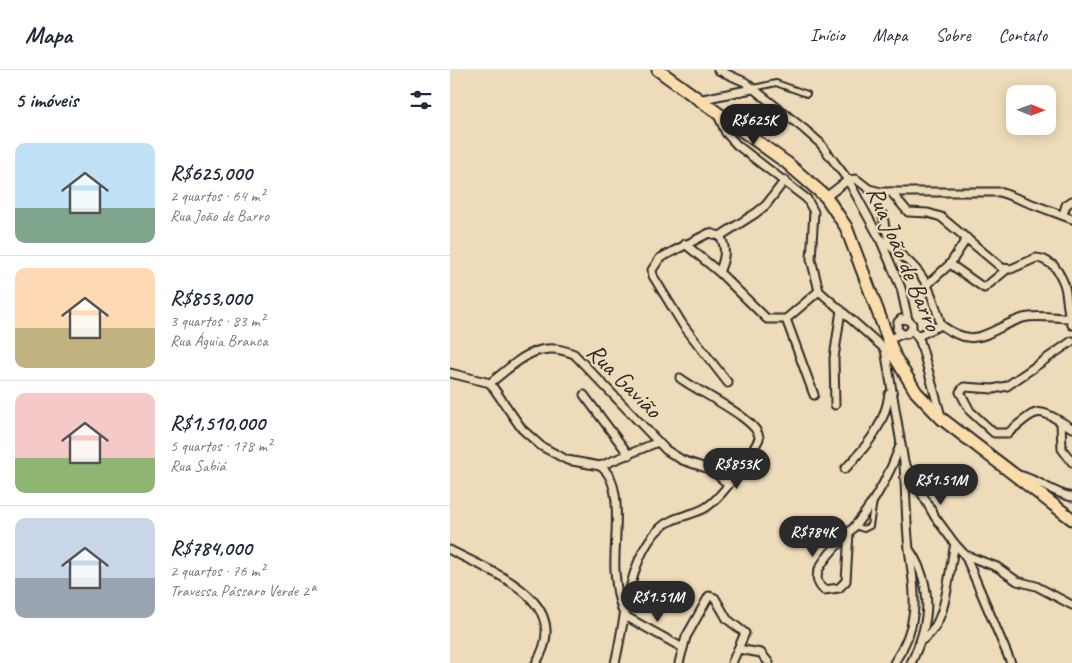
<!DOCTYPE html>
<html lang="pt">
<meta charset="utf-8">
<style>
body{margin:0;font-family:Caveat,sans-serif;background:#f6f6f7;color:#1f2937;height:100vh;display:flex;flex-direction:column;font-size:19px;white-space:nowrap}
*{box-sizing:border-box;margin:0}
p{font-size:16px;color:#747a83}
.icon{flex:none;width:28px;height:28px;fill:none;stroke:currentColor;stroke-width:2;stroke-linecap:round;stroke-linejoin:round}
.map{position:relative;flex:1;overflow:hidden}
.panel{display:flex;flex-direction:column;background:#fff;width:450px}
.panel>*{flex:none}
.needle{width:32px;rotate:91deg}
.fabs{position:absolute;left:556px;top:15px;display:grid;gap:10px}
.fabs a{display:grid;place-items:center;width:50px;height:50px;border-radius:10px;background:#fff;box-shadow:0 2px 12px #0003;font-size:25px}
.price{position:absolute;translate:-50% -42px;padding:0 11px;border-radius:18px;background:#2b2b2b;color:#fff;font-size:16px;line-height:32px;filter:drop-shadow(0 1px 2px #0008)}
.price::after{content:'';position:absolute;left:50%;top:30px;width:15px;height:11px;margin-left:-8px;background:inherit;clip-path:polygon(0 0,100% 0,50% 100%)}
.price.active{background:#222;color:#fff}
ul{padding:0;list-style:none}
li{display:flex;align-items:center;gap:15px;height:125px;padding:0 15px}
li+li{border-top:1px solid #e0e1e3}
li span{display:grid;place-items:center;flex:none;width:140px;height:100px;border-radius:10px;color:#555}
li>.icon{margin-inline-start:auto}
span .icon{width:60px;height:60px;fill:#fffc;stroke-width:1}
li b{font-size:21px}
h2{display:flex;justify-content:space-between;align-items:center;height:60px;padding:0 15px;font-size:21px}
header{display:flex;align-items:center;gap:30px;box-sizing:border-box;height:70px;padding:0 25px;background:#fff;border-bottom:1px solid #e0e1e3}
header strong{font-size:24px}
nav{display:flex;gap:28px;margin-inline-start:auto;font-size:18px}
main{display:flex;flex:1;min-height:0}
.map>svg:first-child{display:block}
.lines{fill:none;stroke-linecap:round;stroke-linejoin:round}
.lane-casing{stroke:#2b2b2b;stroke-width:8}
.street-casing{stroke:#2b2b2b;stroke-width:11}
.primary-casing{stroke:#2b2b2b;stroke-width:15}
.lane{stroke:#eedbb9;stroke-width:4}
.street{stroke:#eedbb9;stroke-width:7}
.primary{stroke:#faddab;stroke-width:11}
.labels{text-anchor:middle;stroke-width:4.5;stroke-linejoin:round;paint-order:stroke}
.street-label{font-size:25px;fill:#2b2b2b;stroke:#eedbb9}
</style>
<header>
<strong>Mapa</strong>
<nav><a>Início</a><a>Mapa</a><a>Sobre</a><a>Contato</a></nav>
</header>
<main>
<section class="panel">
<h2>5 imóveis<svg class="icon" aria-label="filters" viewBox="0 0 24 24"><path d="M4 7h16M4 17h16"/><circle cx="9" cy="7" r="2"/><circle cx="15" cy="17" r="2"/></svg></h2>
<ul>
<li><span style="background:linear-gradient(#bfe0f5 65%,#7fa58c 0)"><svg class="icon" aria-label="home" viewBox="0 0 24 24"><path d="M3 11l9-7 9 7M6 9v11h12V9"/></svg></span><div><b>R$625,000</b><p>2 quartos · 64 m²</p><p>Rua João de Barro</p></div></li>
<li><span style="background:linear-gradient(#ffd9b3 60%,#c2b280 0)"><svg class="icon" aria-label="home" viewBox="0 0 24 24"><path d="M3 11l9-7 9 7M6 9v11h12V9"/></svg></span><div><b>R$853,000</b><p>3 quartos · 83 m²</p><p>Rua Águia Branca</p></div></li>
<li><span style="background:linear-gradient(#f6c9c9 65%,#8fb573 0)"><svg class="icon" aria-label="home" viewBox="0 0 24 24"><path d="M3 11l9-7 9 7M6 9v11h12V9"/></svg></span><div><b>R$1,510,000</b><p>5 quartos · 178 m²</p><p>Rua Sabiá</p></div></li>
<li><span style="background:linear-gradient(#c9d6e8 60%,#9aa5b1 0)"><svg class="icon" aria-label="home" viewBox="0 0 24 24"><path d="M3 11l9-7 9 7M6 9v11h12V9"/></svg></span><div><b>R$784,000</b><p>2 quartos · 76 m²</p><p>Travessa Pássaro Verde 2ª</p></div></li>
</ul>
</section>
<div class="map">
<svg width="622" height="593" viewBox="0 0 622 593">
<rect width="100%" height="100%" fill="#eedbb9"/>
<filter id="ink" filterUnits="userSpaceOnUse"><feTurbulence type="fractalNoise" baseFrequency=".02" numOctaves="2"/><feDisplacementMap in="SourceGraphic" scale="10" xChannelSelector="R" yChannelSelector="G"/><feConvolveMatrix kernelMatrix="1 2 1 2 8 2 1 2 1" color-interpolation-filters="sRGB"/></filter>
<g filter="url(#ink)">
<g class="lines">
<g class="lane-casing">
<g id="lane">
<polyline points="304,18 326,13 357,24"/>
<polyline points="405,456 414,459 420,456 424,431"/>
</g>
</g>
<g class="street-casing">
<g id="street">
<polyline points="268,0 295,12 354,59 370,73 398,110 430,169 451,218 458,250 462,254 462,259 470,271 491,346"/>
<polyline points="248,30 302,19"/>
<polyline points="268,45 276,63 287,75 357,129 364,142 361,189 369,221 437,281"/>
<path d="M441 122 458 142 478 143 491 147 552 198 561 199 586 188C593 188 598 192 604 196 622 220 613 228 622 255"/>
<polyline points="376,127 398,110 406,109 419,119 431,122 550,122 622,149"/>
<polyline points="433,145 435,158 444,179"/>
<polyline points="613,145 616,135 622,131"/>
<polyline points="270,166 306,143 316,135 335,110"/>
<path d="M431 169C471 200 477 206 491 255 528 282 538 259 573 248 587 244 605 248 620 248"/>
<polyline points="235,174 269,202 317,249 336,249 369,221"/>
<polyline points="500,194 534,218 556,200"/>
<path d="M269 202C275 189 277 178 270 166L259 163 210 188 202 200 203 206 233 255 278 313"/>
<polyline points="478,214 500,194 517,168"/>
<polyline points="336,249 364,325"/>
<polyline points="452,264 447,259 448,252 451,249 458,250"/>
<polyline points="468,266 491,255"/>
<polyline points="438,270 452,264 457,264 462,259"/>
<path d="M622 271 557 316 543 319 514 317 510 322 520 341 544 363H558C591 336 585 337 622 358"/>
<polyline points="435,279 454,392 485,447 505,474 515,485 547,497 567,511 586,516 622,535"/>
<polyline points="0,303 40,313 72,359 91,376 117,390 150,396 208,372"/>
<path d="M40 313C68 292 86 268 124 284L216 380 232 390 262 400 278 414"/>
<polyline points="134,325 179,385"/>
<polyline points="385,335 384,288 391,240"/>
<polyline points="611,352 612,379 622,392"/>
<path d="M150 396C176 413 163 472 165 500 166 516 168 532 175 546"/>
<path d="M395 399C416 377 435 355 439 324"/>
<path d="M568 405C588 409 602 423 622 427"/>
<path d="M399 462 396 511 389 518 374 520C368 515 365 507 369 499 377 483 392 471 404 457 425 432 439 406 450 376"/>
<path d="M0 480C41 502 125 530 86 593"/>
<polyline points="515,485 561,593"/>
<polyline points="175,546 233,578"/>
<path d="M472 570C498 555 498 502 505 474"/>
<path d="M165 593C175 553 178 487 210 458 223 446 241 446 255 438 272 428 300 387 309 369 311 350 246 321 230 308"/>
<polyline points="229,593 236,567 259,526 265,528 277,549 295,563 288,579"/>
<polyline points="282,593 288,579 311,583 319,593"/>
<path d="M444 593C471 553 465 525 459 479 456 451 456 423 454 395"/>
<path d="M461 593C479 556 485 520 461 482"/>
</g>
</g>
<g class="primary-casing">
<polyline id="primary" points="208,0 337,93 376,127 396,157 445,287 466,322 492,349 622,449"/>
</g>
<use href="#lane" class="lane"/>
<use href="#street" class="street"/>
<use href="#primary" class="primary"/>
</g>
</g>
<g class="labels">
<g class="street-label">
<text transform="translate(455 188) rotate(67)" y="9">Rua João de Barro</text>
<text transform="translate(175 310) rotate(45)" y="9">Rua Gavião</text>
</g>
</g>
</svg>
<div class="fabs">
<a><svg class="needle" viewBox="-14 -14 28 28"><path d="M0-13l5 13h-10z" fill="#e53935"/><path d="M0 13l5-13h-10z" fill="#747a83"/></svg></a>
</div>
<b class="price active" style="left:304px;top:76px">R$625K</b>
<b class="price" style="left:287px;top:420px">R$853K</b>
<b class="price" style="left:491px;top:436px">R$1.51M</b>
<b class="price" style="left:363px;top:488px">R$784K</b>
<b class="price" style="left:208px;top:553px">R$1.51M</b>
</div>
</main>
